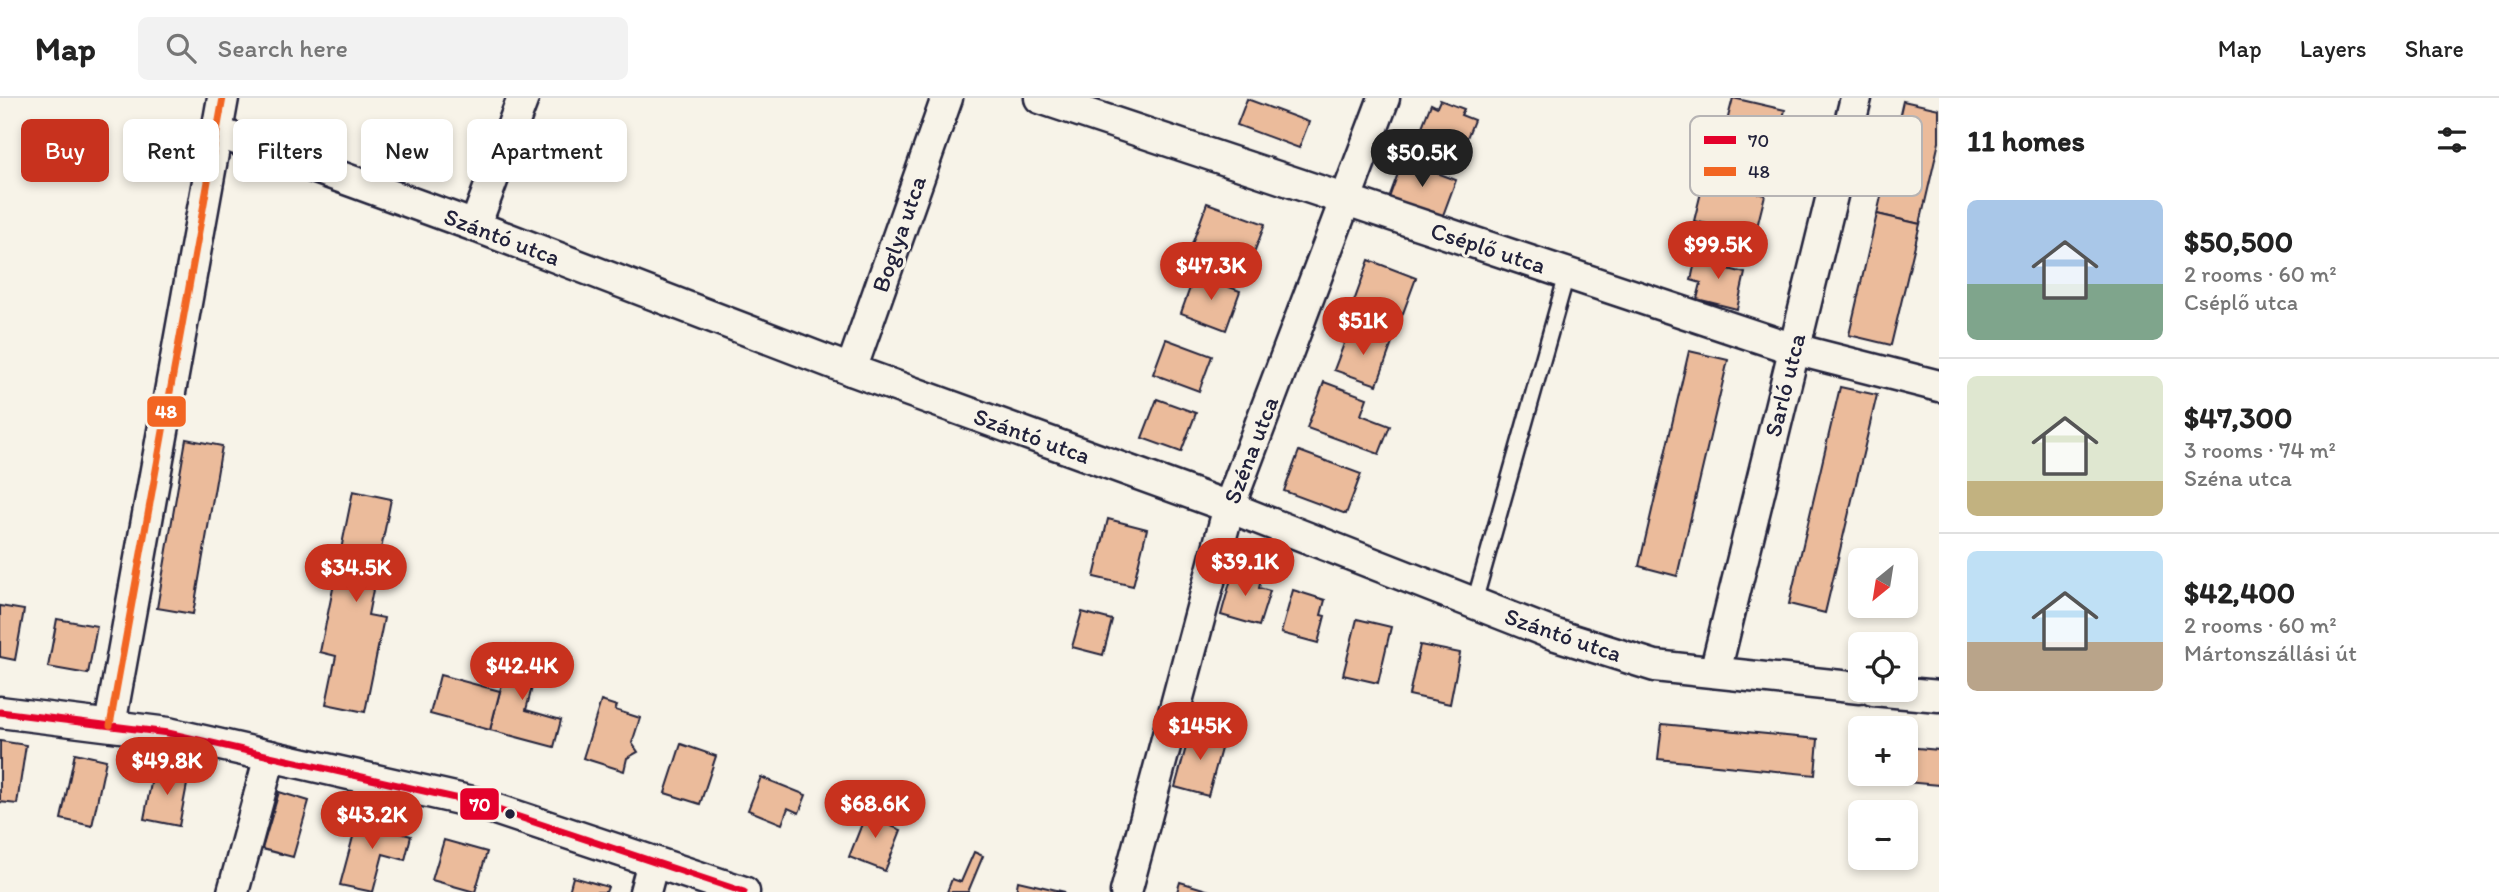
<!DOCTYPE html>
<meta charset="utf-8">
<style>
body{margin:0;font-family:Itim,sans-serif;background:#f2f2f2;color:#222;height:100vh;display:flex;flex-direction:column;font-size:26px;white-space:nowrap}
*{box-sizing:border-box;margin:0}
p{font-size:23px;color:#767676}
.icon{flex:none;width:38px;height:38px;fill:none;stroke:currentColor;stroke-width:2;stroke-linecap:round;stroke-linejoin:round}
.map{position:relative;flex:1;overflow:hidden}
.details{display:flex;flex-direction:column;background:#fff;width:560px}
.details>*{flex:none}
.top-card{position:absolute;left:21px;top:21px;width:665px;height:63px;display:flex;gap:14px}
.needle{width:46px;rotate:210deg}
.buttons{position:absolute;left:1848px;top:450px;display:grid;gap:14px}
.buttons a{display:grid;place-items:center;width:70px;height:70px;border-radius:10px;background:#fff;box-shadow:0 4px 10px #0003;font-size:35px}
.price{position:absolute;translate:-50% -60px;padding:0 16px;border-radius:24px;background:#c8321e;color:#fff;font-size:23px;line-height:46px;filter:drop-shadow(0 2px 4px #0008)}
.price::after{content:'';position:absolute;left:50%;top:42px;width:21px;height:16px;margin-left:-10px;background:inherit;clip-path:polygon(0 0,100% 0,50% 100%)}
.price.active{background:#222;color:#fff}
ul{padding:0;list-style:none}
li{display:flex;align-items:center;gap:21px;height:175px;padding:0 28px}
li+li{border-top:2px solid #e0e0e0}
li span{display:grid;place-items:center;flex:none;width:196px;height:140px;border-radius:10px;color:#555}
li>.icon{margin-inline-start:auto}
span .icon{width:84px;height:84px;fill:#fffc;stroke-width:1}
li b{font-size:30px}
h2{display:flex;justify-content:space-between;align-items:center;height:84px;padding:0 28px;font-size:30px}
.pill{padding:0 24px;border-radius:10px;background:#fff;box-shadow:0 4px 10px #0003;font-size:24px;line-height:63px}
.pill.active{background:#c8321e;color:#fff}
header{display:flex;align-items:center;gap:42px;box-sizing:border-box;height:98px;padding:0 35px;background:#fff;border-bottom:2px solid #e0e0e0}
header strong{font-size:33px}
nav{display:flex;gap:38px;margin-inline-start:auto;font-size:24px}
.search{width:490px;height:63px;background:#f2f2f2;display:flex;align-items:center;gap:18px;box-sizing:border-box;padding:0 24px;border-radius:10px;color:#767676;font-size:26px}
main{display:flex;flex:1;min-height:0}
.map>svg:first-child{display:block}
.building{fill:#ebbb9b;stroke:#22223b;stroke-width:2}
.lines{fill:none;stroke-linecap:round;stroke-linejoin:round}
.service-casing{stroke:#22223b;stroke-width:19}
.minor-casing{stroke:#22223b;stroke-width:35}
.service{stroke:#f7f3e8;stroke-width:14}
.minor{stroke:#f7f3e8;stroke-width:30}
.bus-1-casing{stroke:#f7f3e8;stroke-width:12}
.bus-2-casing{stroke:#f7f3e8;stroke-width:12}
.bus-1{stroke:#e4002b;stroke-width:7}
.bus-2{stroke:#f26522;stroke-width:7}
.bus-dot{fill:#22223b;stroke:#f7f3e8;stroke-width:2.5}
.labels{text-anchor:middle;stroke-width:6;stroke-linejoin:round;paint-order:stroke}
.street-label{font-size:24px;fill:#22223b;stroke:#f7f3e8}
.key{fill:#f7f3e8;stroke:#b7b4b4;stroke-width:2}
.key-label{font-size:19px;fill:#22223b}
.line-badge{stroke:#f7f3e8;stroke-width:2.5}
.badge-label{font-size:19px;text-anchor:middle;font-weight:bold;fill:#fff}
</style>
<header>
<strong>Map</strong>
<div class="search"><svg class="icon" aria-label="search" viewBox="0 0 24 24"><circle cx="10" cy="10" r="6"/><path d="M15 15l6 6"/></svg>Search here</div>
<nav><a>Map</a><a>Layers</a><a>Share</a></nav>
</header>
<main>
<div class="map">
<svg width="1939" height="794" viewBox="0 0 1939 794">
<rect width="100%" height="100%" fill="#f7f3e8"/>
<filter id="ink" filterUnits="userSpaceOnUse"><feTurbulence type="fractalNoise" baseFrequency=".0143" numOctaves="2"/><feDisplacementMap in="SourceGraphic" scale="14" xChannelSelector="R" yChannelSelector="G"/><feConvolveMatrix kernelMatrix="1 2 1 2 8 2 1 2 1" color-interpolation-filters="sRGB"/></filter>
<g filter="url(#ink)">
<g class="building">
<polygon points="1733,0 1785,12 1772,64 1706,48 1711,28 1725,31"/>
<polygon points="1247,1 1309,24 1299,50 1237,27"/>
<polygon points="1440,2 1464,11 1461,17 1474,22 1461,55 1418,39 1431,6 1437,9"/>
<polygon points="1903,3 1939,11 1939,44 1920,126 1877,116"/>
<polygon points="1403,62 1456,82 1442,120 1389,100"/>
<polygon points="1704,82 1765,97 1755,137 1694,123"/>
<polygon points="1207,105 1265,126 1248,170 1191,149"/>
<polygon points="1877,116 1920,126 1891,247 1849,237"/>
<polygon points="1697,155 1729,163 1728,171 1745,175 1737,211 1697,201 1701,185 1691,182"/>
<polygon points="1369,162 1416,180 1399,226 1352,209"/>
<polygon points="1195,176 1240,193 1226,232 1181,215"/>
<polygon points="1350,230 1392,245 1377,287 1334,272"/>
<polygon points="1166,241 1212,258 1199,293 1153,276"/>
<polygon points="1689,253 1728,262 1677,478 1639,468"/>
<polygon points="1324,284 1367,300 1361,317 1390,328 1379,356 1307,330"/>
<polygon points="1840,289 1877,297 1825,515 1789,506"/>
<polygon points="1157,301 1196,315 1181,354 1142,340"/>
<polygon points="186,341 222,348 193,516 157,510"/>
<polygon points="1299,353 1361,376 1346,416 1284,393"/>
<polygon points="353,393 391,401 368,517 384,520 365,614 326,606 336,558 320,554"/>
<polygon points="1108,421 1147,431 1133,488 1094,479"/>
<polygon points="1234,470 1262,478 1259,490 1270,493 1259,528 1221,517"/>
<polygon points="1293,492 1325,502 1321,517 1325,518 1318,545 1281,535"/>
<polygon points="0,508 24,512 15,562 0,559"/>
<polygon points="1082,514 1112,522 1103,557 1072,549"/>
<polygon points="57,521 97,528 88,576 48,569"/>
<polygon points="1357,521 1391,529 1378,585 1343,577"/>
<polygon points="512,547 541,555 526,612 561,622 554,649 490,632"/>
<polygon points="1420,547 1460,555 1450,606 1409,597"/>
<polygon points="440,577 500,593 490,632 430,616"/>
<polygon points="601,603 617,608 615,612 640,620 632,645 638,654 627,660 624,673 583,660"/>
<polygon points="1662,626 1818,641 1815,677 1658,661"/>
<polygon points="1191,631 1224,640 1208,698 1175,689"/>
<polygon points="0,643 26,647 17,706 0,704"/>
<polygon points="681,646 716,658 700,706 665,695"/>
<polygon points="1906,649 1939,652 1939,687 1860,680 1861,676 1906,676"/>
<polygon points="75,655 106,662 92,728 61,721"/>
<polygon points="154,670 189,676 179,728 144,721"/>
<polygon points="761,679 806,697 799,715 788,710 782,726 748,712"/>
<polygon points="279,694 309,703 293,759 262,751"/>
<polygon points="873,698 881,702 874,721 901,732 885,773 849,759"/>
<polygon points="360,713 393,722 390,732 411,738 405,762 383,756 373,794 340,787"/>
<polygon points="444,742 487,754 475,794 432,782"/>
<polygon points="974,754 983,758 968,794 947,794 952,781 961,784"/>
<polygon points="573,779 608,789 606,794 569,794"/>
<polygon points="1018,783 1065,794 1016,794"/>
<polygon points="1180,784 1210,793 1209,794 1177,794"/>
</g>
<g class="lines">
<g class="service-casing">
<polyline id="service" points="1474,505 1567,176"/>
</g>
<g class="minor-casing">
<g id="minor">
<polyline points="1040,0 1794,251 1939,288"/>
<polyline points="217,34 475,128 851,272 1229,409 1553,536 1655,568 1860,590"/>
<polyline points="475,128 523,0"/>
<polyline points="851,272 947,0"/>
<polyline points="1715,574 1856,0"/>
<polyline points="1873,592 1939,598"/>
<polyline points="0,614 168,635 477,705 744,794"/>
<polyline points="110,627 223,0"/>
<polyline points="233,794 270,658"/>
<polyline points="645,794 653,764"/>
<polyline points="1126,794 1229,409 1384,0"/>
</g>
</g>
<use href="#service" class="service"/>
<use href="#minor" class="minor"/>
<g class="bus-1-casing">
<polyline id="bus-1" points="0,614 168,635 477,705 744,794"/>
</g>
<g class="bus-2-casing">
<polyline id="bus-2" points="110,627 223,0"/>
</g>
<use href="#bus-1" class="bus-1"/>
<use href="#bus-2" class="bus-2"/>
</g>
</g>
<circle class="bus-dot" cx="510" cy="716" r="6"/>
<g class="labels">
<g class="street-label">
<text transform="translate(899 136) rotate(-71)" y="8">Boglya utca</text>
<text transform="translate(502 139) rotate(21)" y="8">Szántó utca</text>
<text transform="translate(1488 150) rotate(18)" y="8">Cséplő utca</text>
<text transform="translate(1785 287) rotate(-76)" y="8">Sarló utca</text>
<text transform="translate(1032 338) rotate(20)" y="8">Szántó utca</text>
<text transform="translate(1251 352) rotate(-69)" y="8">Széna utca</text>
<text transform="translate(1563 537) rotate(19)" y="8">Szántó utca</text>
</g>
</g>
<rect x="1690" y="18" width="232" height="80" rx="10" class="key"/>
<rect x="1704" y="38" width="32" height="8" fill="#e4002b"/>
<rect x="1704" y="69" width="32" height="9" fill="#f26522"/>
<g class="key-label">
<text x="1748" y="49">70</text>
<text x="1748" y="80">48</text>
</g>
<g class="line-badge">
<rect x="146" y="297" width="41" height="33" rx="7" fill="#f26522"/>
<rect x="459" y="689" width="41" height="34" rx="7" fill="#e4002b"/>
</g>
<g class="badge-label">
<text x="166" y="320">48</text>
<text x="480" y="713">70</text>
</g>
</svg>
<div class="buttons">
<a><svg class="needle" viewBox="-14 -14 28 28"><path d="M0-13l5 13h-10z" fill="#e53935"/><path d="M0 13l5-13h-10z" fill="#767676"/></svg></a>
<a><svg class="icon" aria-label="locate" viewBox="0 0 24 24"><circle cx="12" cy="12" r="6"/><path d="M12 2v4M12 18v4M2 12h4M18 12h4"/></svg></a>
<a>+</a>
<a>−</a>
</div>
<b class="price active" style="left:1422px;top:91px">$50.5K</b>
<b class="price" style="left:1718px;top:183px">$99.5K</b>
<b class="price" style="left:1211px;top:204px">$47.3K</b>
<b class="price" style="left:1363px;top:259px">$51K</b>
<b class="price" style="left:1245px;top:500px">$39.1K</b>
<b class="price" style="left:356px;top:506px">$34.5K</b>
<b class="price" style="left:522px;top:604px">$42.4K</b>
<b class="price" style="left:1200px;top:664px">$145K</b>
<b class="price" style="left:167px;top:699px">$49.8K</b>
<b class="price" style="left:875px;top:742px">$68.6K</b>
<b class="price" style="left:372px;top:753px">$43.2K</b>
<div class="top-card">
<a class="pill active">Buy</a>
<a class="pill">Rent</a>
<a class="pill">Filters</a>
<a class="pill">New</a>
<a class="pill">Apartment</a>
</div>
</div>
<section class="details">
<h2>11 homes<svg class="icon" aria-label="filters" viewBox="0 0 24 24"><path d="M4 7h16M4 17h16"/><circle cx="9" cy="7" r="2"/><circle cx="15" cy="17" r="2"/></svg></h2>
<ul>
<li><span style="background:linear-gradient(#a9c7e8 60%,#7fa58c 0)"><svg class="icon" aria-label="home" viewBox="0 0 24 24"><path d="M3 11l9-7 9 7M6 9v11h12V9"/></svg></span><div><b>$50,500</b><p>2 rooms · 60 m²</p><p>Cséplő utca</p></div></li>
<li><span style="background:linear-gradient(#dfe7d0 75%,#c2b280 0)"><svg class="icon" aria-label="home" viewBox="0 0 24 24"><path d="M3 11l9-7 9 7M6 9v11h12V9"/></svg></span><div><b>$47,300</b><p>3 rooms · 74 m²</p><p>Széna utca</p></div></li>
<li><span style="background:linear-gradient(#bfe0f5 65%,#b9a48a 0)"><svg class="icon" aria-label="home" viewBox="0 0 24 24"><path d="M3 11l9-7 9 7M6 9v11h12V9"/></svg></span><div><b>$42,400</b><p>2 rooms · 60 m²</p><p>Mártonszállási út</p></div></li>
</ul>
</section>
</main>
